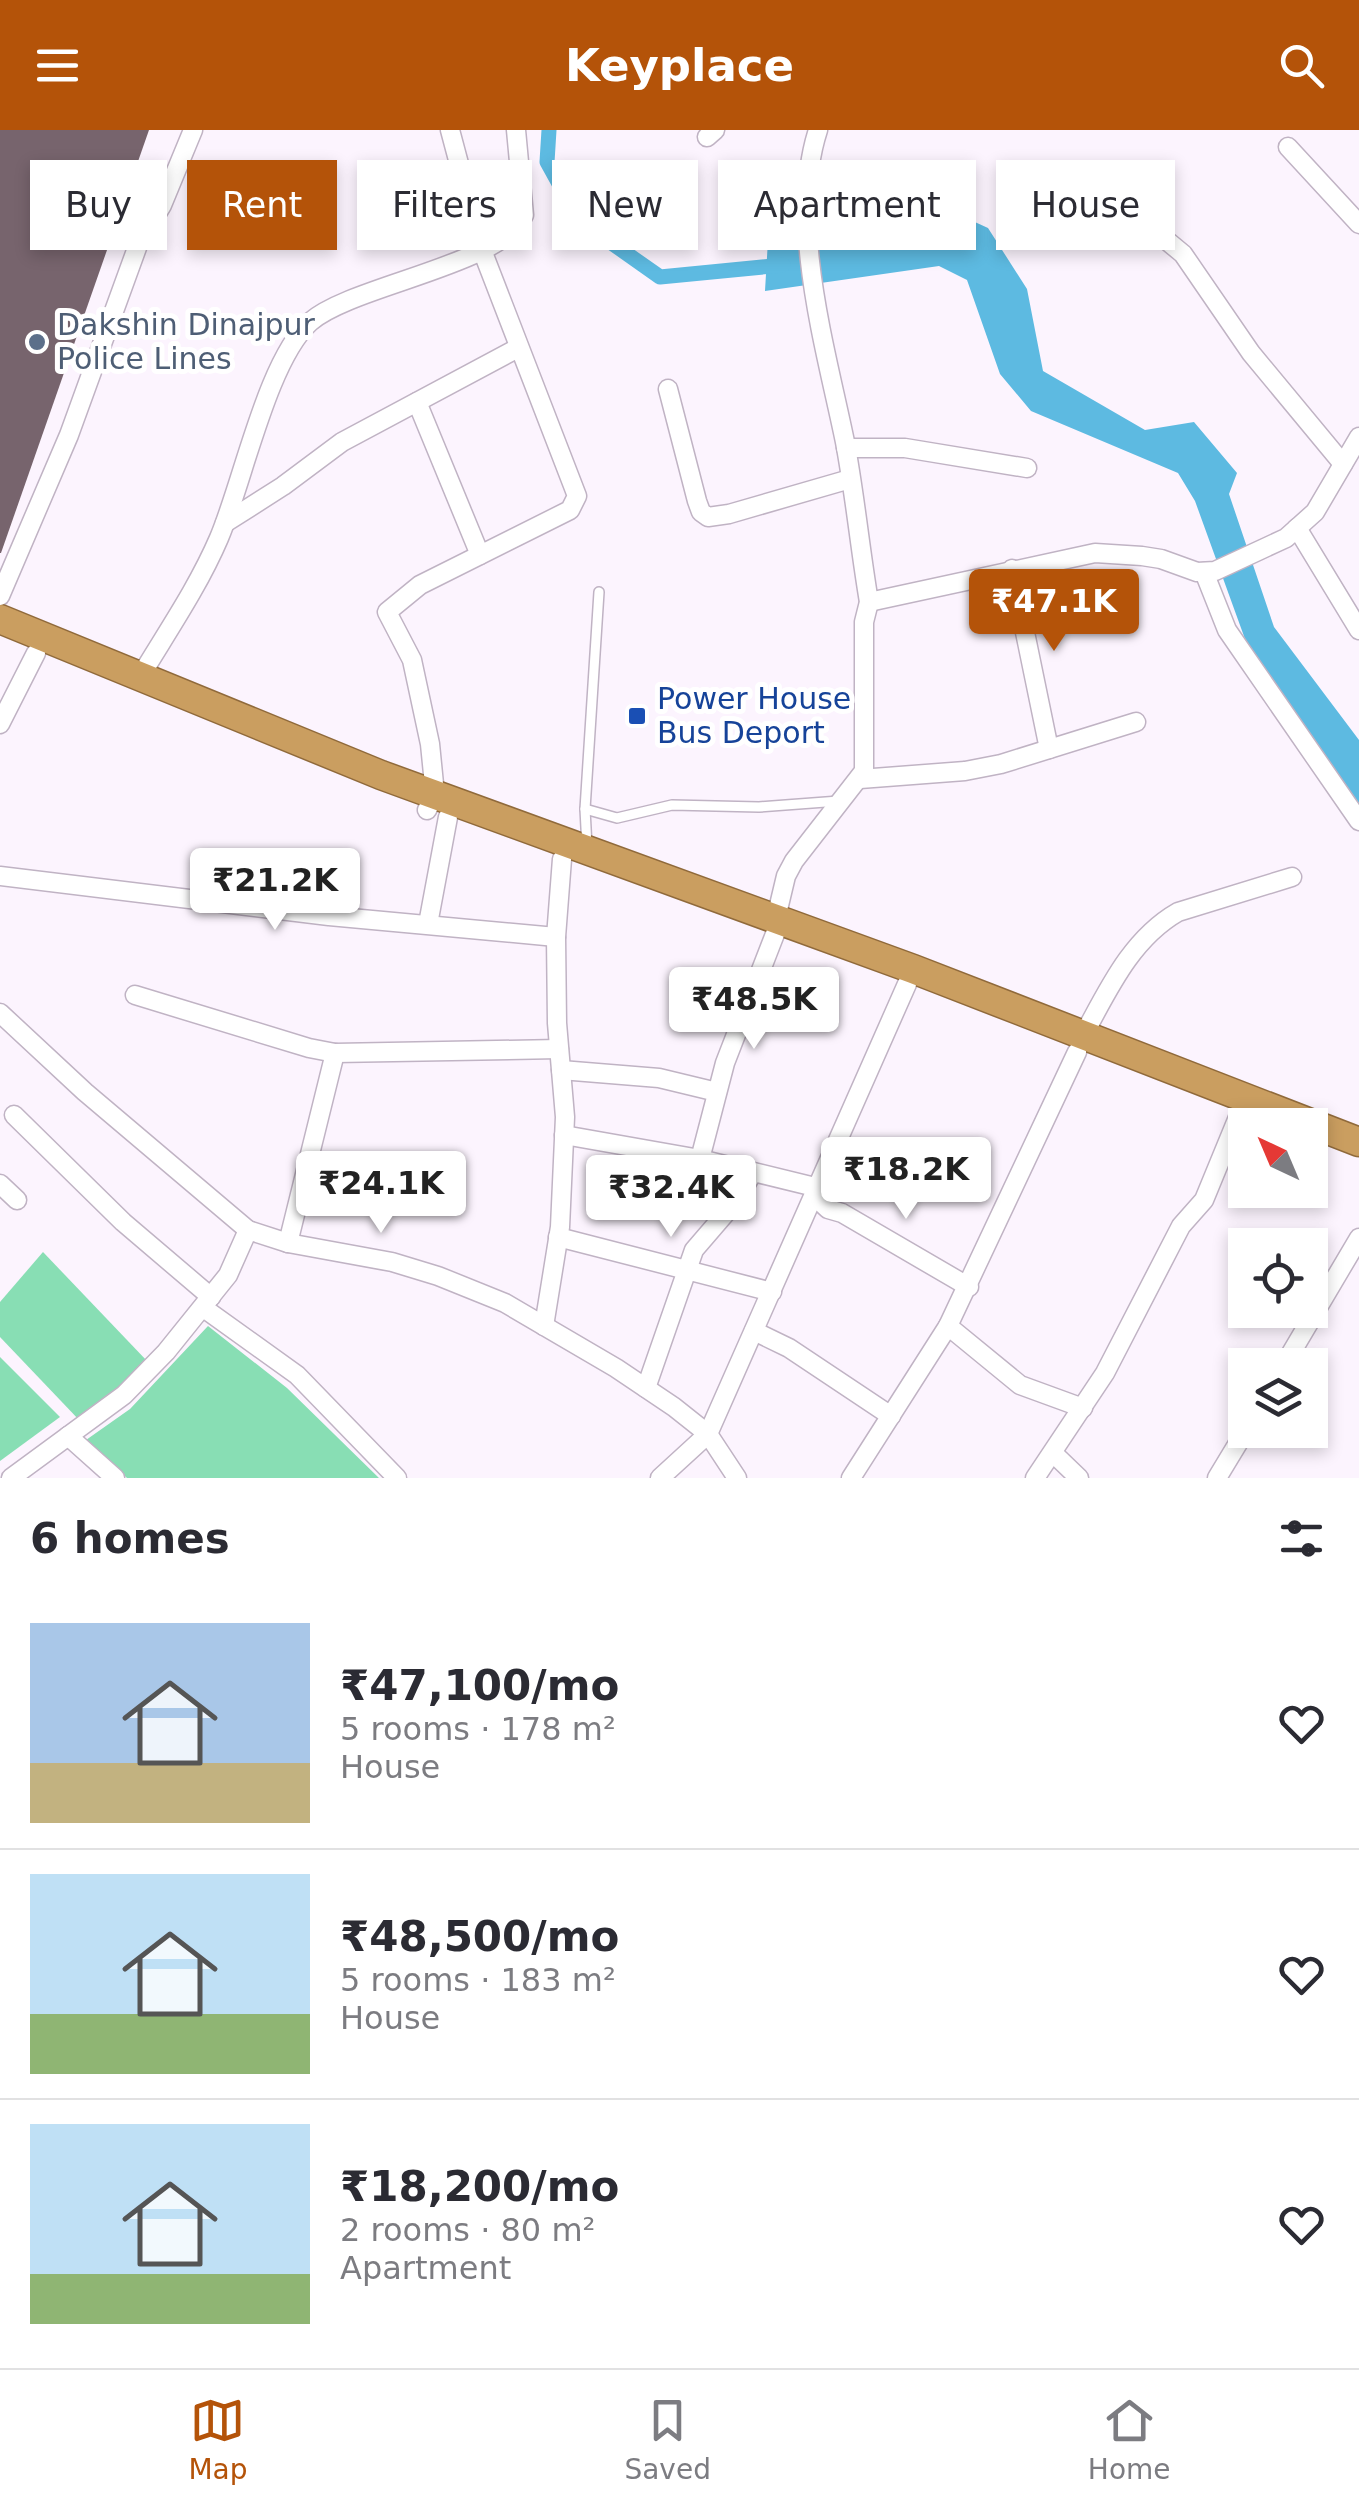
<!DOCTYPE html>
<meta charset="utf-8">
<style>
body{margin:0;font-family:"DejaVu Sans",sans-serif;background:#f7f7f7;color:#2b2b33;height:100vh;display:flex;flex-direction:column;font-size:38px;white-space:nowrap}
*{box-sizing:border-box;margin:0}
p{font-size:32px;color:#7c7c81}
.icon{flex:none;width:55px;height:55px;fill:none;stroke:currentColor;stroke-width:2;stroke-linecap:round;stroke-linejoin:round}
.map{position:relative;height:1348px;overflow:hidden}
.panel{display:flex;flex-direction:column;background:#fff;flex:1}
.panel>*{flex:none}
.hud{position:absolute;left:30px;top:30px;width:1300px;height:90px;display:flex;gap:20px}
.needle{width:65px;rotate:316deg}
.buttons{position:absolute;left:1228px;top:978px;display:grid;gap:20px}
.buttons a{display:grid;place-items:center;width:100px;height:100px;border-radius:0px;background:#fff;box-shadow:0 5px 15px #0003;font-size:50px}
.price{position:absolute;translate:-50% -85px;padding:0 22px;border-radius:10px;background:#fff;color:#222;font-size:32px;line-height:65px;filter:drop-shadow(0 2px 5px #0008)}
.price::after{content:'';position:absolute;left:50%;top:60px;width:30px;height:22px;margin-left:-15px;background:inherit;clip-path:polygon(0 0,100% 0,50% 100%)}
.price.current{background:#b45309;color:#fff}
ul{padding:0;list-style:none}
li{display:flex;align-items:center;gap:30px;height:250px;padding:0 30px}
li+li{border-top:2px solid #e1e1e2}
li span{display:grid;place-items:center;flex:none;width:280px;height:200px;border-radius:0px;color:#555}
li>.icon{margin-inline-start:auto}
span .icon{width:120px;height:120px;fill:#fffc;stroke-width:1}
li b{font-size:42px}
h2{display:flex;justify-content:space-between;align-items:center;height:120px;padding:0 30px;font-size:42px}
.pill{padding:0 35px;border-radius:0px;background:#fff;box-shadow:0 5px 15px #0003;font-size:35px;line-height:90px}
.pill.current{background:#b45309;color:#fff}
header{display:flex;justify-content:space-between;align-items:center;height:130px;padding:0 30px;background:#b45309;color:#fff;font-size:45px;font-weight:700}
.dock{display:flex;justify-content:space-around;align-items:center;height:140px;border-top:2px solid #e1e1e2;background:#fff;font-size:28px;color:#7c7c81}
.dock a{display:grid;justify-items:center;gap:5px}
.dock .current{color:#b45309}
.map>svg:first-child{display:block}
.green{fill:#88deb4}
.water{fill:#5dbae1}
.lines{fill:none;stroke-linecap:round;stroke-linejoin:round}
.canal{stroke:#5dbae1;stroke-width:15}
.building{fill:#77646d}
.service-casing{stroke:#c0b3c4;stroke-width:12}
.minor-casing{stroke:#c0b3c4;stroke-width:21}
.trunk-casing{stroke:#906a3b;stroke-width:31}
.service{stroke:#fff;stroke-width:9}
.minor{stroke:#fff;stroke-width:18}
.trunk{stroke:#ca9e60;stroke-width:28}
.service-dot{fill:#5c6f8a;stroke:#fff;stroke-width:4}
.transit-dot{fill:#1a4fb4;stroke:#fff;stroke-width:4}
.labels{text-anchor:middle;stroke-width:10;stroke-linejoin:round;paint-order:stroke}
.service-label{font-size:30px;fill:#4e5e75;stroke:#fff;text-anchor:start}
.transit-label{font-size:30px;fill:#164399;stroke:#fff;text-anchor:start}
</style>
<header><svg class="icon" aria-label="menu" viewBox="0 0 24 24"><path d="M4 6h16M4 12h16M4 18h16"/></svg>Keyplace<svg class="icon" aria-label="search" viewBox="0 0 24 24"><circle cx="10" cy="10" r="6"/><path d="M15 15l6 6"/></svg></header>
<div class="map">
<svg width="1359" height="1348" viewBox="0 0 1359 1348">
<rect width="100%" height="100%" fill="#fcf4fe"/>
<g class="green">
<polygon points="43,1122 148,1232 81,1292 0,1207 0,1172"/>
<polygon points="208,1196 287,1258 379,1348 127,1348 86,1310 130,1279"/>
<polygon points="0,1227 60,1287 0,1331"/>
</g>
<polygon class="water" points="942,77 988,98 1027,159 1043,241 1145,300 1194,292 1237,343 1229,364 1274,497 1359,610 1359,674 1249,520 1195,371 1178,343 1031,281 1000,244 967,150 939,136 765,161 768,110"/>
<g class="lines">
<polyline class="canal" points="549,0 547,32 579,90 660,147 783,135"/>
</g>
<polygon class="building" points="0,0 149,0 1,423 0,423"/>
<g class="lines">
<g class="service-casing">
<g id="service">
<polyline points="585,679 617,688 672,675 759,677 839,671"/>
<polyline points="587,717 585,679 599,462"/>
</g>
</g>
<g class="minor-casing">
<g id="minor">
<polyline points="707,7 715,0"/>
<polyline points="1288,17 1359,94"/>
<polyline points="1090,47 1183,124 1251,223 1343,334"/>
<polyline points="668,259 697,371 701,382 708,387 729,384 850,349"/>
<polyline points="417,272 480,425"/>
<polyline points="846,318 905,318 1027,338"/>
<polyline points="225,393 283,356 342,312 518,218"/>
<polyline points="1297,398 1359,500"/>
<polyline points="1012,439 1049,619"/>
<polyline points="1204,442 1227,500 1359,691"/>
<polyline points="0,466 69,305 138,115 162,75 193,0"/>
<polyline points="869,472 1095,423 1142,426 1161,429 1197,442 1215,441 1286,408 1315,382 1359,307"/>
<path d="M140 547C167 502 198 457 219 408 243 352 267 231 310 192 352 155 503 135 524 85L516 0"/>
<polyline points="0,594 36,523"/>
<polyline points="860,649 965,641 1001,634 1136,592"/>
<polyline points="427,680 435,664 430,614 412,530 387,482 420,455 570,380 577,366 482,120 450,0"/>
<polyline points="0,746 329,786 556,807"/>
<path d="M776 788 786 746 794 731 864 641V492L869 472C860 419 855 365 845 312 826 219 788 92 818 0"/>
<polyline points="428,794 448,687"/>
<polyline points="135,865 309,918 335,923 559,919"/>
<polyline points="0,883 85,962 248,1100 288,1113 392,1132 438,1146 505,1173 616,1238 674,1277 708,1304 737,1348"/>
<path d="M1083 906C1108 860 1131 809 1178 782L1292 747"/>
<polyline points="561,940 659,948 717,962"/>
<polyline points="14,985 123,1092 211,1167"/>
<polyline points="564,1005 700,1029 819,1058"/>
<polyline points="700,1029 725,933 775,804"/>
<polyline points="0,1054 17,1070"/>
<polyline points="815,1067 828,1079 842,1083 969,1157"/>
<polyline points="558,1107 772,1162"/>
<polyline points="288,1113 335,923"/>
<polyline points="201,1180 205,1179 297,1245 397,1348"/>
<polyline points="544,1196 560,1097 565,987 557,893 556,807 562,729"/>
<polyline points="948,1196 1020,1255 1083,1278"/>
<polyline points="754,1201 789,1218 891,1286"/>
<polyline points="1284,1235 1359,1108"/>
<polyline points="646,1258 694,1120 737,1070 753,1042"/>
<polyline points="68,1306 115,1348"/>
<polyline points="1053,1323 1079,1348"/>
<polyline points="11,1348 124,1265 166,1222 228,1145 248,1100"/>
<polyline points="660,1348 708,1304 907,854"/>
<polyline points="851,1348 948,1196 1077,922"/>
<polyline points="1035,1348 1105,1243 1181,1096 1204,1070 1239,985"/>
<polyline points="1217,1348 1246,1300"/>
</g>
</g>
<g class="trunk-casing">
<polyline id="trunk" points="0,489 381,645 913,839 1359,1012"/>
</g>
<use href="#service" class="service"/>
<use href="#minor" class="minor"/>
<use href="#trunk" class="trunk"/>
</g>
<circle class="service-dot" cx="37" cy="212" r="10"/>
<rect class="transit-dot" x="627" y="576" width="20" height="20" rx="5"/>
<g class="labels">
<g class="service-label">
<text x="57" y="205">Dakshin Dinajpur<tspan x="57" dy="34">Police Lines</tspan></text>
</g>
<g class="transit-label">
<text x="657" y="579">Power House<tspan x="657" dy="34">Bus Deport</tspan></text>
</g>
</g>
</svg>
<div class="buttons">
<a><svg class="needle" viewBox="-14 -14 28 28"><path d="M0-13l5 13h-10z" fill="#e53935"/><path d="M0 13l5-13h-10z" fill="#7c7c81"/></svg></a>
<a><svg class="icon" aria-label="locate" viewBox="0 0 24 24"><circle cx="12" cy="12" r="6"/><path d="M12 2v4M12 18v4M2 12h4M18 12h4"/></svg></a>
<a><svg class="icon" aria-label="layers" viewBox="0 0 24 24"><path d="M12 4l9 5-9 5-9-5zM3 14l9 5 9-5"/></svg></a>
</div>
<b class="price current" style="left:1054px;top:524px">₹47.1K</b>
<b class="price" style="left:275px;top:803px">₹21.2K</b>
<b class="price" style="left:754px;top:922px">₹48.5K</b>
<b class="price" style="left:906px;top:1092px">₹18.2K</b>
<b class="price" style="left:381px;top:1106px">₹24.1K</b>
<b class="price" style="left:671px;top:1110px">₹32.4K</b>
<div class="hud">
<a class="pill">Buy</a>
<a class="pill current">Rent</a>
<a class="pill">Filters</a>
<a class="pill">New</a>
<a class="pill">Apartment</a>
<a class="pill">House</a>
</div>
</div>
<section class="panel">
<h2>6 homes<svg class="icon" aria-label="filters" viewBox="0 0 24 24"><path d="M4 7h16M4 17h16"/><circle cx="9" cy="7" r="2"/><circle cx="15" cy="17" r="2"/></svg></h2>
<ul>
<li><span style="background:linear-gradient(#a9c7e8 70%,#c2b280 0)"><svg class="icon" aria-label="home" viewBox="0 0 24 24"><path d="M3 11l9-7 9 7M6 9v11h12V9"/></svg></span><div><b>₹47,100/mo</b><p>5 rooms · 178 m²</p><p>House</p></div><svg class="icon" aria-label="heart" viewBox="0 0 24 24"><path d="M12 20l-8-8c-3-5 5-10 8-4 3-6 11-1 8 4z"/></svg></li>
<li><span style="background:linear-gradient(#bfe0f5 70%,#8fb573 0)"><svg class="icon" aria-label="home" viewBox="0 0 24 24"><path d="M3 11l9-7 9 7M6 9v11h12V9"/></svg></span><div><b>₹48,500/mo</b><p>5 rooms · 183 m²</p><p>House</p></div><svg class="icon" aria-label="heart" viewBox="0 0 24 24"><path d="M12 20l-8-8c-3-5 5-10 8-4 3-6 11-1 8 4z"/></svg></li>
<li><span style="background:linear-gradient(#bfe0f5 75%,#8fb573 0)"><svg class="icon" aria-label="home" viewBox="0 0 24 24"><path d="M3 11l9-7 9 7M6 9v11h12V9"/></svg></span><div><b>₹18,200/mo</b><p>2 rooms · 80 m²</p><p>Apartment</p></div><svg class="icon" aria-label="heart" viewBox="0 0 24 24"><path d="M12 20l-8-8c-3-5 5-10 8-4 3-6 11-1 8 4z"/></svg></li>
</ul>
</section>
<nav class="dock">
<a class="current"><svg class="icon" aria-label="map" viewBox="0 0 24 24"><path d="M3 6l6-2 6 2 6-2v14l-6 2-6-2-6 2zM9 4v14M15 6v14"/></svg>Map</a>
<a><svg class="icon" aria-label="saved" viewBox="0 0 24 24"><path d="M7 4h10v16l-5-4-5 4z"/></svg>Saved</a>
<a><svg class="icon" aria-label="home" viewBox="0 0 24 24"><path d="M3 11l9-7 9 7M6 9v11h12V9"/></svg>Home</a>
</nav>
